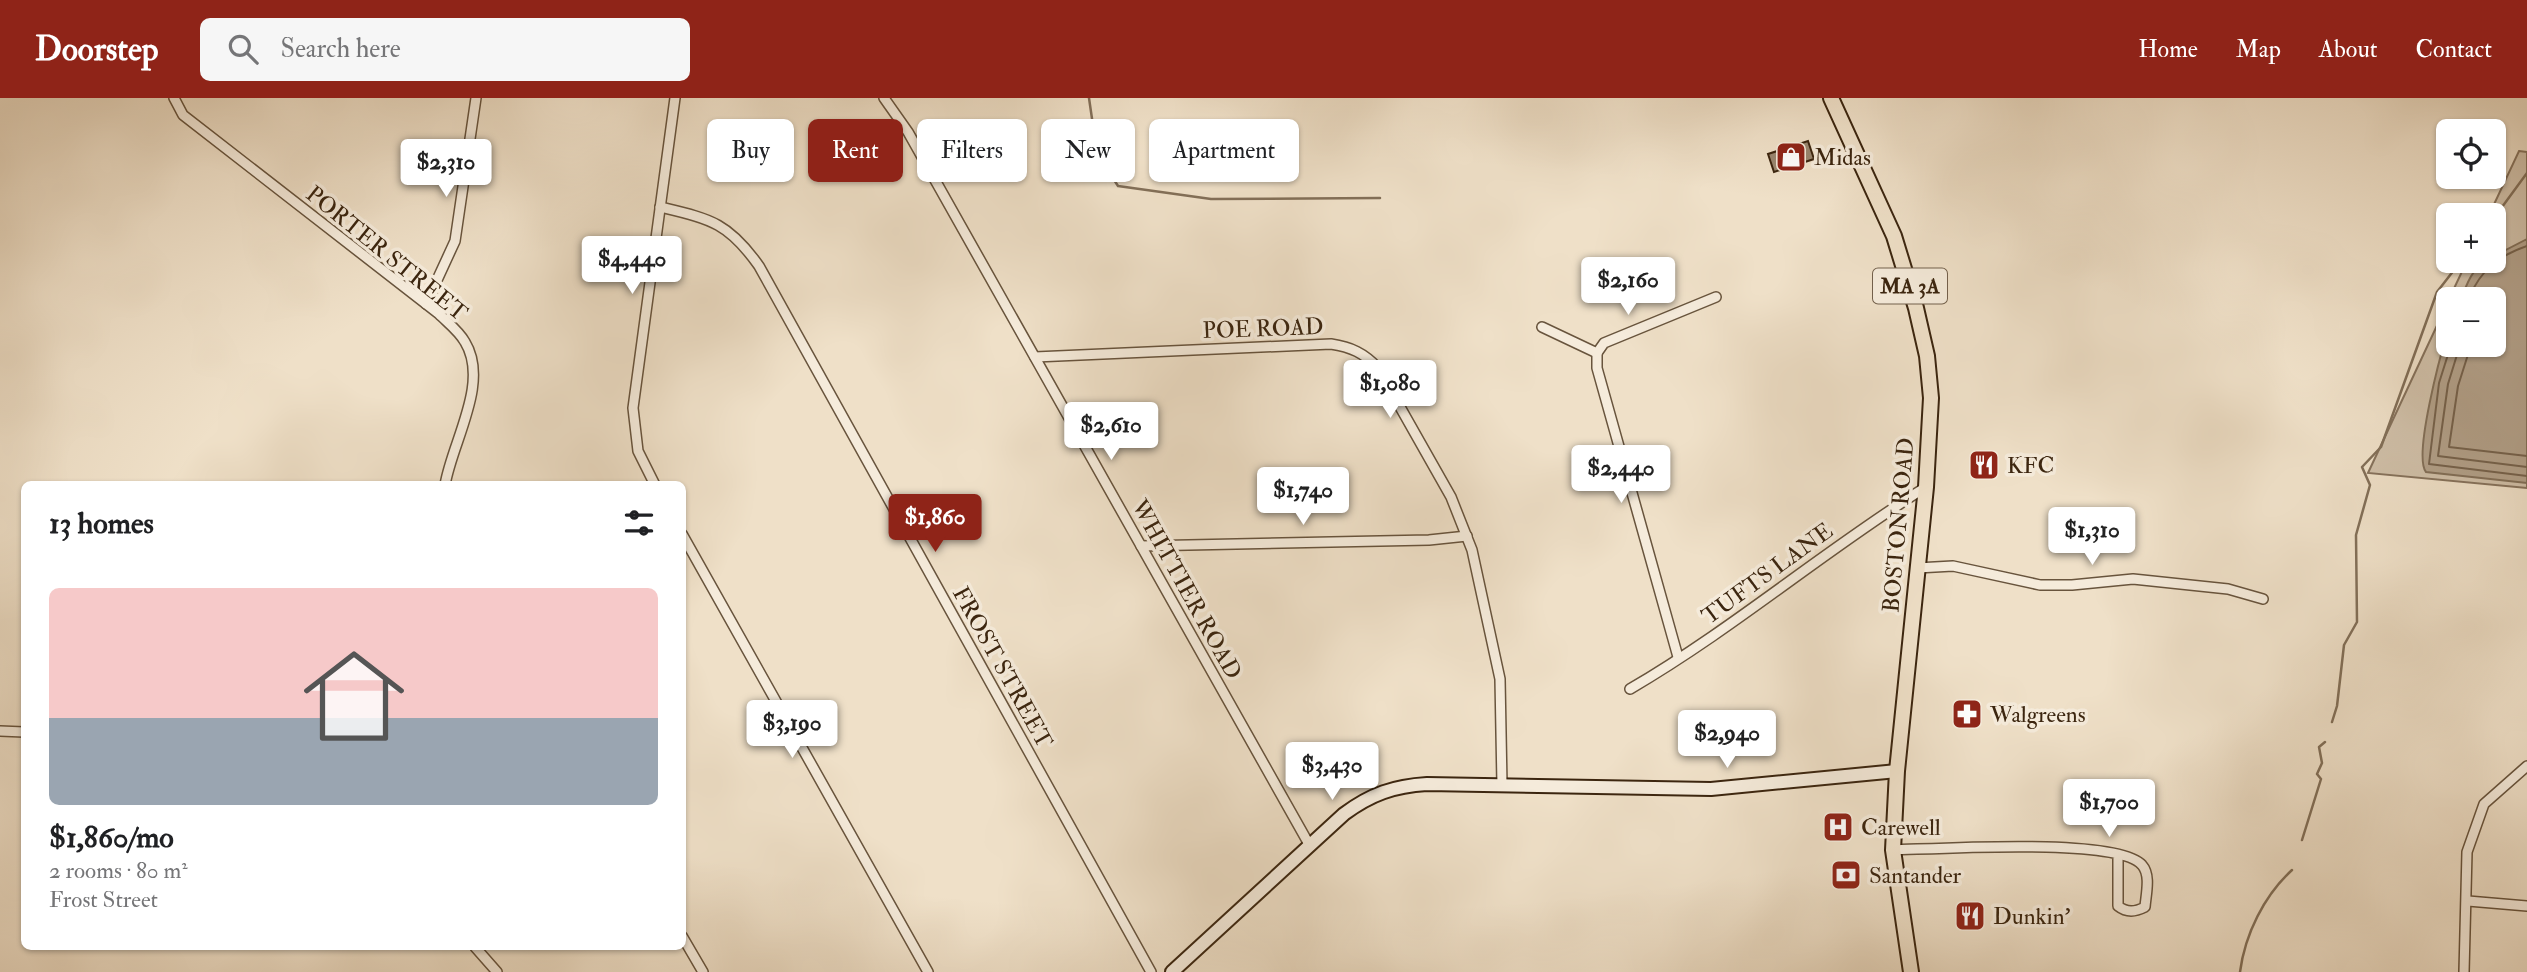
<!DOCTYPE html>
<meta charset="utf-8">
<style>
body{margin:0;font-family:"IM FELL Double Pica",serif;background:#f6f6f6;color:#202124;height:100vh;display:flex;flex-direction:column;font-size:26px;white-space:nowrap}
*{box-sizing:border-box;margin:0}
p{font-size:23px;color:#757577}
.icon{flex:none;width:38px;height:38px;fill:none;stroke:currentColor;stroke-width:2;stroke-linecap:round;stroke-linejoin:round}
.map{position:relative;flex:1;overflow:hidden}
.panel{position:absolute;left:21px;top:383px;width:665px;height:469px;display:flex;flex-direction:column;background:#fff;border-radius:10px;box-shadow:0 2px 5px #0004}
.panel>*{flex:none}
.hud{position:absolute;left:707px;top:21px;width:665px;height:63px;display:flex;gap:14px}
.controls{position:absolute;left:2436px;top:21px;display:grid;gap:14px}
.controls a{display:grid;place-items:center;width:70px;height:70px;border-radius:10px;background:#fff;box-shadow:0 2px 5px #0004;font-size:35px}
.price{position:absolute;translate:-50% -60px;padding:0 16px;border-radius:7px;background:#fff;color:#222;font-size:23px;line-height:46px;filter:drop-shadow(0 2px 4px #0008)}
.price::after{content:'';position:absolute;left:50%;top:42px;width:21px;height:16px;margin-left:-10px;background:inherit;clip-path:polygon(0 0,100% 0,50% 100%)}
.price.active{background:#8f2418;color:#fff}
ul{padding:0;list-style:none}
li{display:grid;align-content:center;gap:14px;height:371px;padding:0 28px}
li span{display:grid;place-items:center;height:217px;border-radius:10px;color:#555}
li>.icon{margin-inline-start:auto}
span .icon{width:126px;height:126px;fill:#fffc;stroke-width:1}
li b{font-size:30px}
h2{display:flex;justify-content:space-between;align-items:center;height:84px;padding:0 28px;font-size:30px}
.pill{padding:0 24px;border-radius:10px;background:#fff;box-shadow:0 2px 5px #0004;font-size:24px;line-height:63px}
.pill.active{background:#8f2418;color:#fff}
header{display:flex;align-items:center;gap:42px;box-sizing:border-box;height:98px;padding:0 35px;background:#8f2418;color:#fff}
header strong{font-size:33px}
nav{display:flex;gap:38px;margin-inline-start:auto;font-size:24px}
.search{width:490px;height:63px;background:#f6f6f6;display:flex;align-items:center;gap:18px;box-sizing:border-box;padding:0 24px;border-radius:10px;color:#757577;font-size:26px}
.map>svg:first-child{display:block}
.green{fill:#d0c0a9;stroke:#86725c;stroke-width:2}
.water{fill:#b2a089;stroke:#826f58;stroke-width:2}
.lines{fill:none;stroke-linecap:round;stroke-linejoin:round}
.shore{stroke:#76624c;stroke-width:2}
.stream{stroke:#826f58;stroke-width:2.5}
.building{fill:#99866f;stroke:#3b250f;stroke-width:2}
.street-casing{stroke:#68543d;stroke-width:12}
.secondary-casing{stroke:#3b250f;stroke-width:16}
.primary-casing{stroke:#3b250f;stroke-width:18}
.street{stroke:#f5ebdb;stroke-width:9}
.secondary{stroke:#f5ebdb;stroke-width:12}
.primary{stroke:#efe0c8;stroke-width:14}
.labels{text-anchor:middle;stroke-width:7;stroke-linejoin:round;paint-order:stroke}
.shield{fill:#f5ebdb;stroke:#73604c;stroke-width:2}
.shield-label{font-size:21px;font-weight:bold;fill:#3b250f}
.poi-label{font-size:23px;fill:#3b250f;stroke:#f5ebdb;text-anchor:start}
.street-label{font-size:23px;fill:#3b250f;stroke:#f5ebdb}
</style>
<header>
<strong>Doorstep</strong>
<div class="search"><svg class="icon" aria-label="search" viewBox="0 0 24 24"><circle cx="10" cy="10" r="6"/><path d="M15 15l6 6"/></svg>Search here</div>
<nav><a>Home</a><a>Map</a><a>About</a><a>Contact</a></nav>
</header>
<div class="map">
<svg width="2527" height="874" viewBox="0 0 2527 874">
<rect width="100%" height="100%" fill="#efe0c8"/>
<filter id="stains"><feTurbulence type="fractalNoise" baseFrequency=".00286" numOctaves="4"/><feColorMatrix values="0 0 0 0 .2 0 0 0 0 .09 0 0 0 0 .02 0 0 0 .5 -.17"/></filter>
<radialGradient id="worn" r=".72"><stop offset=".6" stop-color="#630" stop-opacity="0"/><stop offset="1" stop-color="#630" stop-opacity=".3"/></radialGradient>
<polygon class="green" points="2519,53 2527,54 2527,390 2368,375 2448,204 2448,247 2494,247 2494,201 2449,201 2467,163 2494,163 2494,117 2489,117"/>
<path class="water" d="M2527 141V385L2426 374C2413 358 2441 255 2448 232V247H2494V201H2461C2467 186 2474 163 2494 163V158Z"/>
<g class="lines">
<g class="shore">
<path d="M2468 201C2482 171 2496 159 2527 148"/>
<polyline points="2451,247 2439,285 2429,366 2527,378"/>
<polyline points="2460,247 2448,286 2438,358 2527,369"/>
<polyline points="2471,247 2458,288 2449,349 2527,358"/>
</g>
<g class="stream">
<polyline points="1089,0 1097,55 1118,88 1211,101 1380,100"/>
<polyline points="2494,120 2527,75"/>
<polyline points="2332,624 2337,608 2344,547 2357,524 2356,437 2370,387 2362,369 2381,349 2437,194 2461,163"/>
<polyline points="2302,742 2321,681 2317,676 2322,665 2319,649 2325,644"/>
<path d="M2240 874C2245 836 2264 798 2292 772"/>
</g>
</g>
<g class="building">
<polygon points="1808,43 1814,61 1774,74 1768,56"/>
<rect x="1958" y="807" width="23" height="23"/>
</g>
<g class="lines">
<g class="street-casing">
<g id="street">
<path d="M174 0 183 17 439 216C448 225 459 233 465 244 490 285 452 344 445 387"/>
<polyline points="884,0 908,34 1310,748"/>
<path d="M660 109C710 121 728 124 759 168L1151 874"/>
<polyline points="426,206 455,143 476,0"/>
<polyline points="1542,229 1597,255 1604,245 1716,199"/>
<polyline points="1597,255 1597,270 1678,559"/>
<path d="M1035 259 1331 246C1351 249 1364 255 1378 270L1451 399 1472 452 1500 581 1502 687"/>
<polyline points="655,387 638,353 633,310 675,0"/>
<polyline points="682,436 928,874"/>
<polyline points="1141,448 1429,442 1467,438"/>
<polyline points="1917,470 1953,468 2040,487 2072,487 2133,481 2228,491 2263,501"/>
<path d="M1630 591C1733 531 1825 452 1926 389"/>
<polyline points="0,633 24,634"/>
<path d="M1893 752C1935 751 2118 739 2142 767 2151 777 2146 796 2145 809 2135 814 2127 815 2118 808V758"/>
<polyline points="2468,803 2527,808"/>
<polyline points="682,838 703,874"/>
<polyline points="475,849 497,874"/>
<polyline points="2464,874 2467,754 2484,706 2527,668"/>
</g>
</g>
<g class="secondary-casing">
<path id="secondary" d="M1172 874 1344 716C1371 696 1394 688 1427 686L1711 691 1897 673"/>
</g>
<g class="primary-casing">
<polyline id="primary" points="1831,0 1894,138 1916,210 1927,258 1931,300 1926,389 1897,673 1893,752 1911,874"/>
</g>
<use href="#street" class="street"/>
<use href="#secondary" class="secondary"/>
<use href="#primary" class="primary"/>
</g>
<defs>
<g id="shop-square" transform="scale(1.575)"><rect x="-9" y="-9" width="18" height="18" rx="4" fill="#8f2418" stroke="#f5ebdb"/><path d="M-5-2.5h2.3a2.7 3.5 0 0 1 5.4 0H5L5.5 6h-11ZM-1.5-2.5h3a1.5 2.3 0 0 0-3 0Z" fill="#fff"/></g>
<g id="restaurant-square" transform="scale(1.575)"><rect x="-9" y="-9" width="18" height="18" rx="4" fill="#8f2418" stroke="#f5ebdb"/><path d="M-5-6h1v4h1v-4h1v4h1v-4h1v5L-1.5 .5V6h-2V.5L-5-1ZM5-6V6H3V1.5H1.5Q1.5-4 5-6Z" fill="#fff"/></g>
<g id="pharmacy-square" transform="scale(1.575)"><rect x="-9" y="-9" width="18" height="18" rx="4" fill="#8f2418" stroke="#f5ebdb"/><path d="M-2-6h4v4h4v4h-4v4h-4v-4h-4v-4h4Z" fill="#fff"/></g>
<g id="hospital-square" transform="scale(1.575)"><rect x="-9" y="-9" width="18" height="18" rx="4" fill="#8f2418" stroke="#f5ebdb"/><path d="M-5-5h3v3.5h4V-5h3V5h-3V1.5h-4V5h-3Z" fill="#fff"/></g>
<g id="bank-square" transform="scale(1.575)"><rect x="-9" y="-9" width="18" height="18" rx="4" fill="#8f2418" stroke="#f5ebdb"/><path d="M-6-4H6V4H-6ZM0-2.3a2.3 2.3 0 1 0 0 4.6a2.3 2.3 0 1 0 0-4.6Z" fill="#fff"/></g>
</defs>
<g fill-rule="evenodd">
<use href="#shop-square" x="1791" y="59"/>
<use href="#restaurant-square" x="1984" y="367"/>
<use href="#pharmacy-square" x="1967" y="616"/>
<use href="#hospital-square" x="1838" y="729"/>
<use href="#bank-square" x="1846" y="777"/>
<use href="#restaurant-square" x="1970" y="818"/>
</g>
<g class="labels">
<rect class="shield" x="1873" y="170.5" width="74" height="35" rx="5"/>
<g class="shield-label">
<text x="1910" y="195">MA 3A</text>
</g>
<g class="poi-label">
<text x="1814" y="67">Midas</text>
<text x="2007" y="375">KFC</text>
<text x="1990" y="624">Walgreens</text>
<text x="1861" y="737">Carewell</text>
<text x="1869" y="785">Santander</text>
<text x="1993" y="826">Dunkin'</text>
</g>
<g class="street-label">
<text transform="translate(387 155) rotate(39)" y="8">PORTER STREET</text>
<text transform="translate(1263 230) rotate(-2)" y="8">POE ROAD</text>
<text transform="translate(1898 427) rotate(-85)" y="8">BOSTON ROAD</text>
<text transform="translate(1767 475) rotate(-36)" y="8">TUFTS LANE</text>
<text transform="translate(1187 491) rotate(61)" y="8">WHITTIER ROAD</text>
<text transform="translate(1003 569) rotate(61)" y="8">FROST STREET</text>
</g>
</g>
<rect width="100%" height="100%" filter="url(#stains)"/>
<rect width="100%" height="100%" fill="url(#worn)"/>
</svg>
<div class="controls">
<a><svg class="icon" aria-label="locate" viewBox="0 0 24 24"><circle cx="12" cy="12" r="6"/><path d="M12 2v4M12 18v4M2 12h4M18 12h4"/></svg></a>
<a>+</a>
<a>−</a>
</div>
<b class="price" style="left:446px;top:101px">$2,310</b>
<b class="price" style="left:632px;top:198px">$4,440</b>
<b class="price" style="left:1628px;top:219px">$2,160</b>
<b class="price" style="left:1390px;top:322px">$1,080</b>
<b class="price" style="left:1111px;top:364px">$2,610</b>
<b class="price" style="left:1621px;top:407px">$2,440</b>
<b class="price" style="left:1303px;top:429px">$1,740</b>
<b class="price active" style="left:935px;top:456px">$1,860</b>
<b class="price" style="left:2092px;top:469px">$1,310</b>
<b class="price" style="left:792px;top:662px">$3,190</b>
<b class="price" style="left:1727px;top:672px">$2,940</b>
<b class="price" style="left:1332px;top:704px">$3,430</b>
<b class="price" style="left:2109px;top:741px">$1,700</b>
<div class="hud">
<a class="pill">Buy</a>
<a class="pill active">Rent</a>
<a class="pill">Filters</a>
<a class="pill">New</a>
<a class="pill">Apartment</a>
</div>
<section class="panel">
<h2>13 homes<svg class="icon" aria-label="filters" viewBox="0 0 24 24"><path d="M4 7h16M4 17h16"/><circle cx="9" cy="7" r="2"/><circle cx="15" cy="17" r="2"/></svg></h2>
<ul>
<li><span style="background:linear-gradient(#f6c9c9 60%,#9aa5b1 0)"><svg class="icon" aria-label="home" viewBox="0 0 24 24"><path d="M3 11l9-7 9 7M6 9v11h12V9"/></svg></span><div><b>$1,860/mo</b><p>2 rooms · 80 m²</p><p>Frost Street</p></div></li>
</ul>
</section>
</div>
